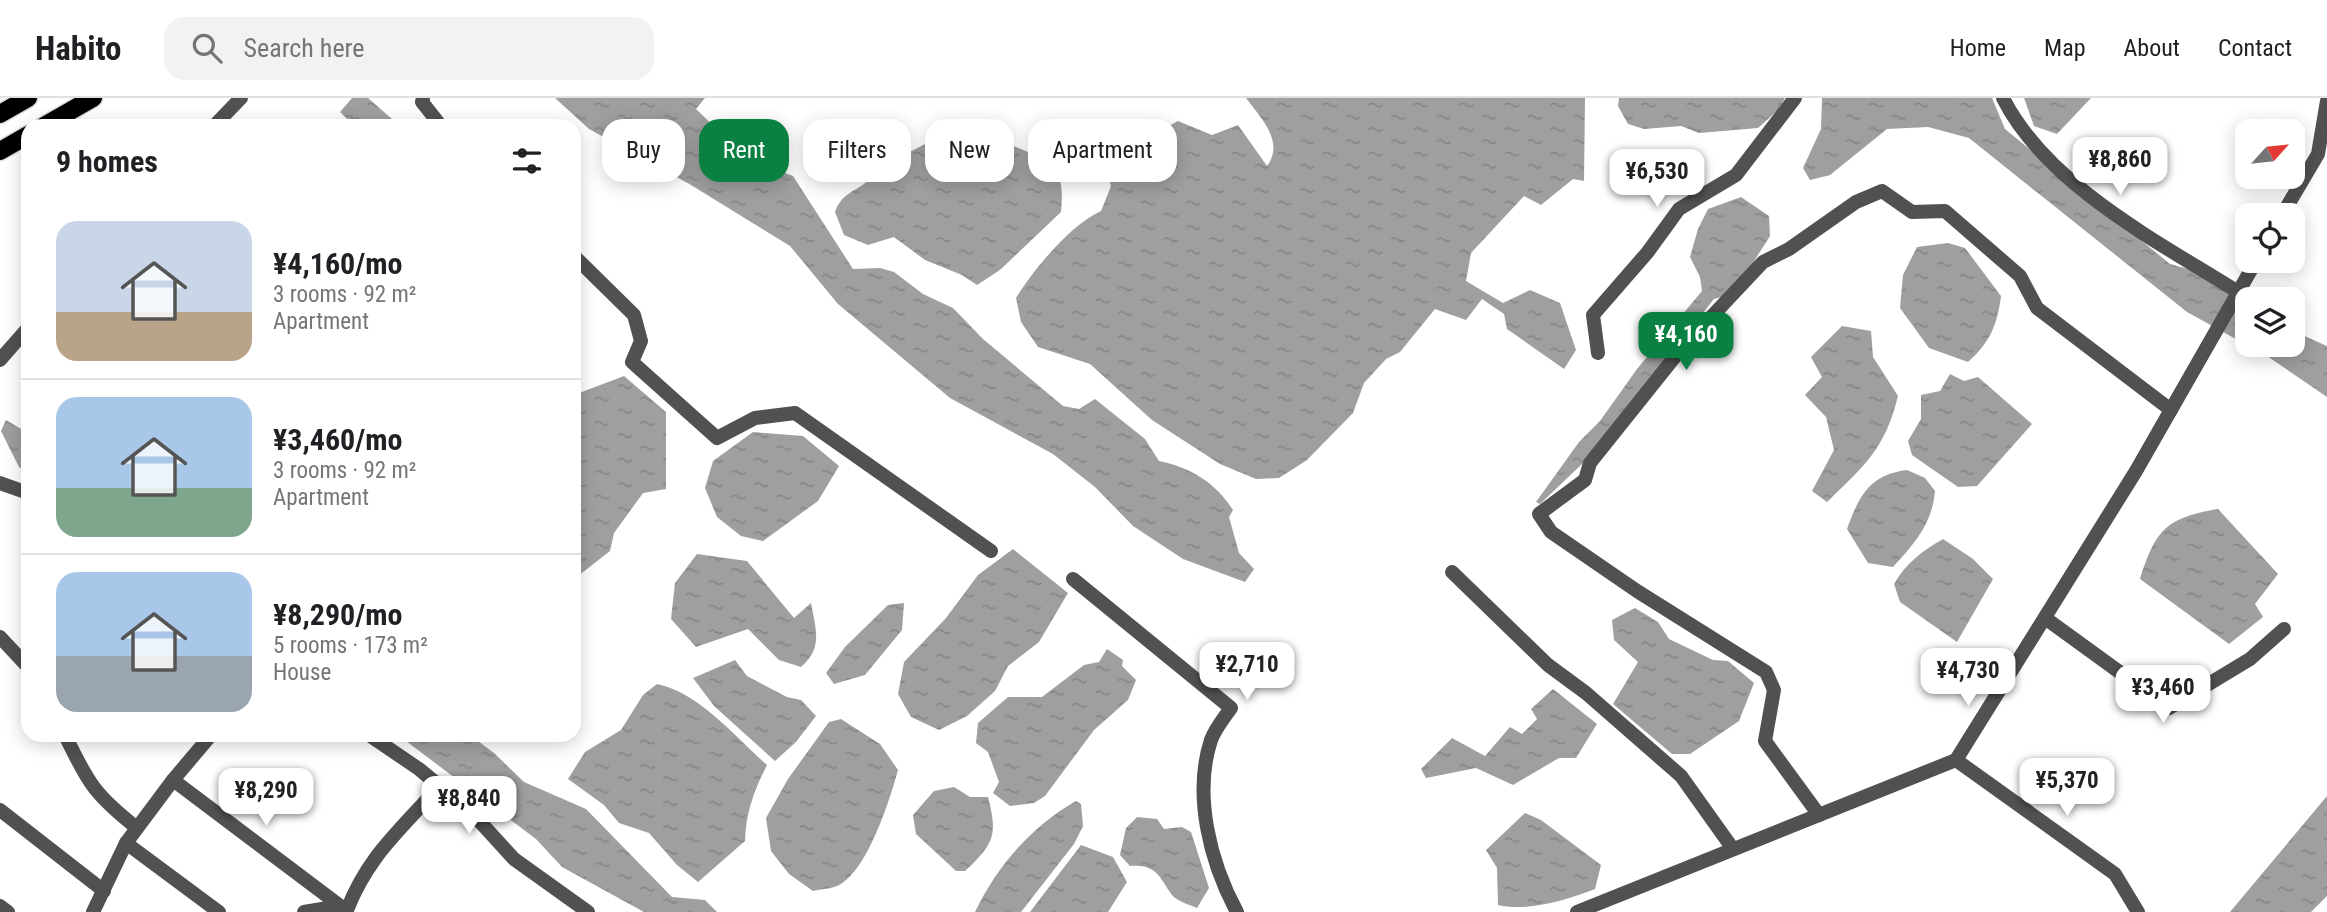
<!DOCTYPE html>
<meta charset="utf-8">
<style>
body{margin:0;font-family:"Roboto Condensed",sans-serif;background:#f2f2f2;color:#202124;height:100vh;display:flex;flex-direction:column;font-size:26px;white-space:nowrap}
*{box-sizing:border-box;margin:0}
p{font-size:23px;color:#757577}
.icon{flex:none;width:38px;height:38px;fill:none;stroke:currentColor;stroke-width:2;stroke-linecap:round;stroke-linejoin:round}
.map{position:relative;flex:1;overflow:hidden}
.panel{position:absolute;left:21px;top:21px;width:560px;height:623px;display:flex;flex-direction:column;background:#fff;border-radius:21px;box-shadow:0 4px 18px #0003}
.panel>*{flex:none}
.guide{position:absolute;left:602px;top:21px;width:665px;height:63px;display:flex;gap:14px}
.needle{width:46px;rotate:63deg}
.buttons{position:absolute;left:2235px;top:21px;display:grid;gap:14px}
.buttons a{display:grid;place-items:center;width:70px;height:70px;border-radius:14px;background:#fff;box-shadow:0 4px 18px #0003;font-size:35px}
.price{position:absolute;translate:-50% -60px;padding:0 16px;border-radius:14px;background:#fff;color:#222;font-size:23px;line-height:46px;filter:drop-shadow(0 2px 4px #0008)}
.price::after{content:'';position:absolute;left:50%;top:42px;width:21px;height:16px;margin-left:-10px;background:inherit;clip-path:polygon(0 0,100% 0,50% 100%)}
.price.current{background:#0b8043;color:#fff}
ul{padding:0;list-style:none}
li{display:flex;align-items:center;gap:21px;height:175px;padding:0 35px}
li+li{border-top:2px solid #e0e0e0}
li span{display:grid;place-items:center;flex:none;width:196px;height:140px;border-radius:21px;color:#555}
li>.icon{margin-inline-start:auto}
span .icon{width:84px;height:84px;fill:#fffc;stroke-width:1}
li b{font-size:30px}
h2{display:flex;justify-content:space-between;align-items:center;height:84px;padding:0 35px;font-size:30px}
.tag{padding:0 24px;border-radius:21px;background:#fff;box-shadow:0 4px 18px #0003;font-size:24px;line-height:63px}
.tag.current{background:#0b8043;color:#fff}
header{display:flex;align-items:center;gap:42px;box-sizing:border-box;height:98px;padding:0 35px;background:#fff;border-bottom:2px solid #e0e0e0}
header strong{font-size:33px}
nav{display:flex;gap:38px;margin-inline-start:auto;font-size:24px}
.search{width:490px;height:63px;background:#f2f2f2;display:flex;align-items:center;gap:18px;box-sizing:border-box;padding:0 24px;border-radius:21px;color:#757577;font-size:26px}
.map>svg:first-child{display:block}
.water{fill:url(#water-ripples)}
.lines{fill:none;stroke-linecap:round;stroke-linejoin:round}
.primary-casing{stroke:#dbdbdb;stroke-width:21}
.minor{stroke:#515151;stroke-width:14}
.primary{stroke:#000;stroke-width:18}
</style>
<header>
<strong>Habito</strong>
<div class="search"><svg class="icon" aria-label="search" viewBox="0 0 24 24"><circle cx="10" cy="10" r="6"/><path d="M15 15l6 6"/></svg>Search here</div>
<nav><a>Home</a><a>Map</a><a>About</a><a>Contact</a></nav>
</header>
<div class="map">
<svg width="2327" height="814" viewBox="0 0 2327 814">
<defs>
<pattern id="water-ripples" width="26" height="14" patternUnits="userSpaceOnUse" patternTransform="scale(1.75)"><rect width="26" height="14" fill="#9f9f9f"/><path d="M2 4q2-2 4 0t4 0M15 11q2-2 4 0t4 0" fill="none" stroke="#878787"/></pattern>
</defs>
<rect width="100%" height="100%" fill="#fff"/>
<g class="water">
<polygon points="352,0 368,0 400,28 354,28 340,14"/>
<path d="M555 0H705L696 11 748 61 793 78 853 171 880 170 894 174 923 196 953 210 983 241 1063 308 1079 311 1095 301 1145 341 1159 363C1190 369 1216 385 1233 412L1229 419 1239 455 1254 471 1245 484 1183 461 1133 428 1095 389 1053 356 950 300 838 206 790 148 691 87 589 31Z"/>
<path d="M1246 0H1585L1584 83 1573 81 1541 107 1524 98 1471 155 1466 183 1503 205 1530 192 1560 205 1576 252 1564 271 1507 231 1504 216 1482 201 1466 222 1435 211 1400 254 1386 261 1364 285 1353 315 1307 362 1279 380 1256 381 1220 366 1152 322 1090 266 1038 249 1021 224 1016 200C1034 171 1070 127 1101 113L1111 88 1103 64 1083 45 1104 29 1125 23 1132 35 1152 37 1178 23 1212 37 1238 27 1267 68C1285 44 1261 20 1246 0Z"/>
<polygon points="1619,0 1785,0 1778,12 1758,30 1699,35 1681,28 1644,31 1628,26 1618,8"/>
<polygon points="1822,0 1992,0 2005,31 2170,166 2209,177 2247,205 2247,247 2292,247 2293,233 2327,248 2327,299 2270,260 2187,214 1969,40 1928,29 1887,31 1830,77 1810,82 1803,70 1821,31"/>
<polygon points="2024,0 2091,0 2057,36 2034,28"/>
<path d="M956 30C983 39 1034 50 1054 71 1064 82 1062 101 1061 114L1000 172 977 187 962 177 925 162 894 139 868 147 844 137 835 114C842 94 856 94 870 81 879 73 876 61 887 53L896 61Z"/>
<polygon points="1741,99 1769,118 1770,138 1733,196 1714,201 1582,366 1540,406 1536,404 1579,344 1600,323 1637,271 1702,193 1700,179 1690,159 1698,131 1708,111"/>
<path d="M1948 145 1965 150 2001 198C1997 228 1990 244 1968 264L1929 250 1900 210 1903 177 1917 149Z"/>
<path d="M1842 228 1871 233 1873 259 1898 298C1885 351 1865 367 1827 404L1812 393 1834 352 1826 319 1805 297 1822 279 1811 259Z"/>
<polygon points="1950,276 1964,283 1978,279 2032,326 1977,388 1958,389 1912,357 1908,343 1921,321 1921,297 1940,293"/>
<polygon points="624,278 666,314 666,391 643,395 614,435 610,453 578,478 574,491 574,297"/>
<polygon points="6,322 28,335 28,376 19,369 1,333"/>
<polygon points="753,334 803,338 839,368 818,403 763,443 741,438 717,419 705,390 713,363"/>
<path d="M1907 372 1925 380 1935 393C1932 426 1915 445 1893 469L1868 465 1847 431C1859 398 1869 377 1907 372Z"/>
<path d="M2218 411 2278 476 2255 506 2263 519 2229 546 2140 481C2156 431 2166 420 2218 411Z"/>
<path d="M1943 441 1973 461 1993 481 1957 544 1900 504 1894 486C1906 465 1922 453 1943 441Z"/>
<polygon points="1013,451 1068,495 1039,544 1008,568 995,593 967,618 939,632 911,619 898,596 904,564 946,520 978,477"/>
<path d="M697 456 747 463 794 520 811 505C816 532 823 550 801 569L779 562 748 531 696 549 671 521 675 485Z"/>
<polygon points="904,505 902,532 865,577 834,586 826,575 845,549 888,507"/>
<polygon points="1635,510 1658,524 1669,541 1713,562 1728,563 1754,585 1739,623 1690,656 1672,656 1613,606 1638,564 1614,542 1612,522"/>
<polygon points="1107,551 1123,562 1122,568 1136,582 1128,602 1094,632 1045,698 1034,705 1010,708 993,695 999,684 988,654 976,645 978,625 1008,599 1042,599 1084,567 1099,564"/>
<polygon points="735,562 747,578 787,599 801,602 816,618 796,644 775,663 714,608 693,580"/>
<path d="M657 586C700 595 735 639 767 667 754 693 746 714 745 743L698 784 677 767 649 735 619 725 604 707 568 681 585 654 621 632 643 597Z"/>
<polygon points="1553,591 1597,626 1576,660 1559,660 1513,687 1476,670 1426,680 1421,671 1452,640 1485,658 1510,629 1522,636 1537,621 1531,611"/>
<path d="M841 621 880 646 898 672C890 701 868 772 839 787 832 791 821 791 813 793L789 776 771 753 766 720 788 681 829 624Z"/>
<polygon points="398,637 470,637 494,655 524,684 586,711 672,799 705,802 717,814 644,814 562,769 536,741"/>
<path d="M954 689 970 699H988C998 737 994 746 965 773H956L916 736 913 717 934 693Z"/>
<polygon points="2327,698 2327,798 2311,814 2230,814"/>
<path d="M1076 703 1081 706 1083 728 1074 746 1021 814H975C997 768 1032 728 1076 703Z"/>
<path d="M1525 715 1541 722 1601 767 1595 791C1567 802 1527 814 1498 807L1497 770 1486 752Z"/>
<path d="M1137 719 1157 721 1164 731 1182 729 1191 734 1209 790 1197 810C1190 807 1177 803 1172 797 1159 779 1157 766 1130 768L1120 757 1126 730Z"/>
<polygon points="1081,747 1113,759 1127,784 1108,814 1030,814"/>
</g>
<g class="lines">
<g class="primary-casing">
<g id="primary">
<polyline points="0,16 28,0"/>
<polyline points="44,28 93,0"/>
<polyline points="0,53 28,37"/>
</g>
</g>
<g class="minor">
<polyline points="423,0 422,4 441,28"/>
<path d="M2003 0C2047 87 2157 143 2238 194"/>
<polyline points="214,28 241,0"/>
<polyline points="2282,117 2318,56 2327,3"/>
<polyline points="574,158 634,217 641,243 632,264 717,340 755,320 795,315 991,453"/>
<polyline points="1598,255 1593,217 1647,155 1679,111 1736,77 1795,0"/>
<polyline points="0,262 28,230"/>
<polyline points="0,385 28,395"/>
<polyline points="1452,474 1548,567 1586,595 1681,678 1733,751"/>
<path d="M1073 481 1231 610C1224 620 1215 631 1211 642 1193 697 1210 764 1237 814"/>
<polyline points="2045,520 2169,610 2250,561 2284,531"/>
<polyline points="0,539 28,569"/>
<path d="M65 637C88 685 95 697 137 730"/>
<polyline points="369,637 419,671 472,715 514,761 588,814"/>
<polyline points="1956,662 2115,776 2138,814"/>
<polyline points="173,682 339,807"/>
<polyline points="0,712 104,793"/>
<polyline points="1819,717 1765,643 1774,592 1766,574 1637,493 1551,434 1539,416 1585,382 1590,365 1682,250 1763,164 1789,151 1856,104 1882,93 1912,114 1945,113 2020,178 2037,210 2171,312"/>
<polyline points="126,745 219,814"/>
<polyline points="0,808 8,814"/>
<path d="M347 812C369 756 401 732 439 688"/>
<polyline points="93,814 126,745 173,682 211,637"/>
<polyline points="304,814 340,808"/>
<polyline points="1577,814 1956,662 2136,373 2256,163"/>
</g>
<use href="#primary" class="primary"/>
</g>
</svg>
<div class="buttons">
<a><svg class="needle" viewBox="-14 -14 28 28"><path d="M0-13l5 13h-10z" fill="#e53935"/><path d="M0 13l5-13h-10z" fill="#757577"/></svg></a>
<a><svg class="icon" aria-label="locate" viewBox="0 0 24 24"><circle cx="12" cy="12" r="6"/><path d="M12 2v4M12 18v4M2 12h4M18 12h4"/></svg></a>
<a><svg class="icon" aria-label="layers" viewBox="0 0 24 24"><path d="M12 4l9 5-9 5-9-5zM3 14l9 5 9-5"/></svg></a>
</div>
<b class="price" style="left:2120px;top:99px">¥8,860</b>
<b class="price" style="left:1657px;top:111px">¥6,530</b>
<b class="price current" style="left:1686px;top:274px">¥4,160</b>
<b class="price" style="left:1247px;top:604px">¥2,710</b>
<b class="price" style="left:1968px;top:610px">¥4,730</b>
<b class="price" style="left:2163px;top:627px">¥3,460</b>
<b class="price" style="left:2067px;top:720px">¥5,370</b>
<b class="price" style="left:266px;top:730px">¥8,290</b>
<b class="price" style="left:469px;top:738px">¥8,840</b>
<div class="guide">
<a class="tag">Buy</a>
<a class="tag current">Rent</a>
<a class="tag">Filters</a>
<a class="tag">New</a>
<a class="tag">Apartment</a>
</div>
<section class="panel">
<h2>9 homes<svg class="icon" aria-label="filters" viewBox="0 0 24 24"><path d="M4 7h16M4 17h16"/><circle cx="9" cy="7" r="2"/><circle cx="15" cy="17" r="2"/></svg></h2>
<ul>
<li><span style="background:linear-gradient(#c9d6e8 65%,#b9a48a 0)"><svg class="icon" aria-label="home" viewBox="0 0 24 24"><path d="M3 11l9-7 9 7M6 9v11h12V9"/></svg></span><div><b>¥4,160/mo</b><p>3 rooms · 92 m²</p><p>Apartment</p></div></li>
<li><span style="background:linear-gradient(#a9c7e8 65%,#7fa58c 0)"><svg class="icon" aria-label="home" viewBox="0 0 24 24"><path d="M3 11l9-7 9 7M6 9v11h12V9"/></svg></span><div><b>¥3,460/mo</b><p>3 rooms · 92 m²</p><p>Apartment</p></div></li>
<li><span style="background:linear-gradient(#a9c7e8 60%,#9aa5b1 0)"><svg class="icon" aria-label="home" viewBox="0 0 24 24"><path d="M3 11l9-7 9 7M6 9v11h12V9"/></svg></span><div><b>¥8,290/mo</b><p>5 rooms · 173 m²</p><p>House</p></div></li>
</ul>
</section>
</div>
